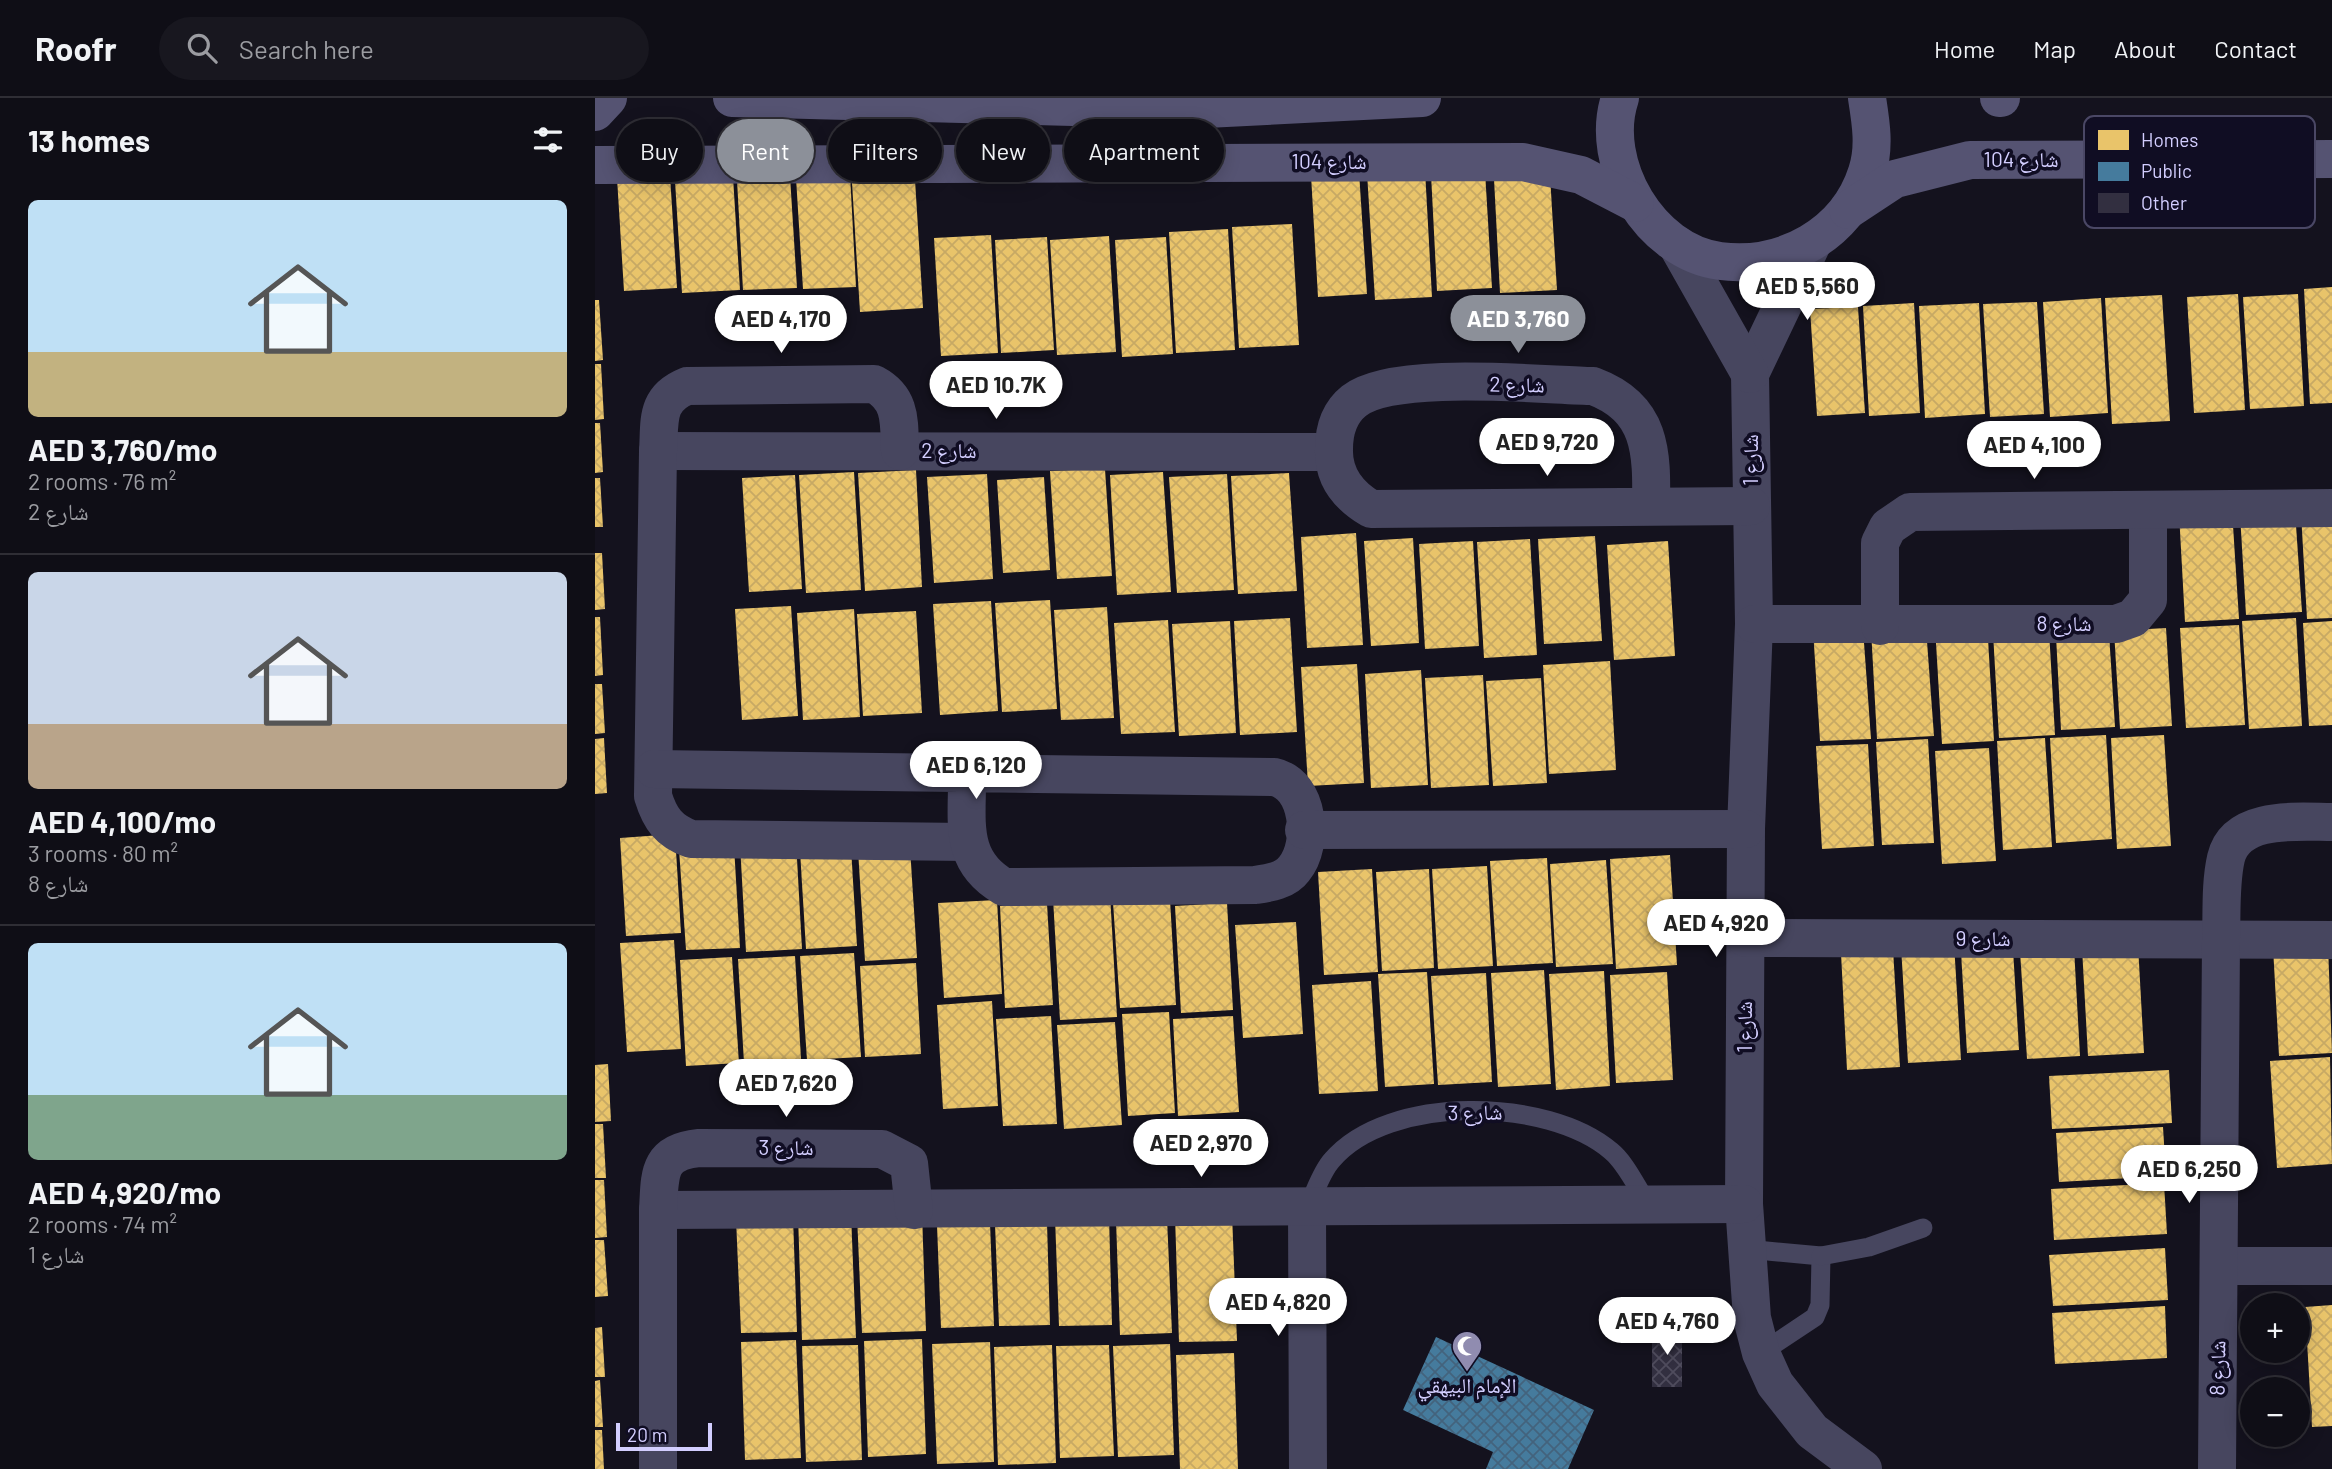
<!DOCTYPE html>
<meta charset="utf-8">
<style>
body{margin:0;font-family:Barlow,"Noto Naskh Arabic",sans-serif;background:#18171f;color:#f1f3f6;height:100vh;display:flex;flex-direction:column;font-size:26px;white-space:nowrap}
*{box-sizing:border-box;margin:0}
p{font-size:23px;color:#9b9ca1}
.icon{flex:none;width:38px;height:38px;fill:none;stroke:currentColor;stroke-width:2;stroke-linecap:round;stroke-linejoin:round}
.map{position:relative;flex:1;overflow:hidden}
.details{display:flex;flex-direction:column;background:#0f0e16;width:595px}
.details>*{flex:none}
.guide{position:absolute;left:21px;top:21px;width:665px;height:63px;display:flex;gap:14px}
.controls{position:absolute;left:1645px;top:1195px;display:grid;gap:14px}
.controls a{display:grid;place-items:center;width:70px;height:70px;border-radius:50%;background:#0f0e16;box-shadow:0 4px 18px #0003,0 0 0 2px #2f2e35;font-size:35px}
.scale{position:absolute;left:21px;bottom:18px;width:96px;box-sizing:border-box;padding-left:7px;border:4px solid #d3ceff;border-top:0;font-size:19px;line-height:24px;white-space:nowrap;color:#d3ceff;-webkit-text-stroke:5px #100d23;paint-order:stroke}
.price{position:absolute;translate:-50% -60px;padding:0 16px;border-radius:24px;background:#fff;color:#222;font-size:23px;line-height:46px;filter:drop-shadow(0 2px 4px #0008)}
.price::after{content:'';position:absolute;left:50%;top:42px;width:21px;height:16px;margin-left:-10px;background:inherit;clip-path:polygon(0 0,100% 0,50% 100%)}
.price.selected{background:#8c9099;color:#fff}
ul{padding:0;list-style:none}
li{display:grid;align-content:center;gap:14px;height:371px;padding:0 28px}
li+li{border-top:2px solid #2f2e35}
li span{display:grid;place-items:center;height:217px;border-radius:10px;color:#555}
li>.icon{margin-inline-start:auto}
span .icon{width:126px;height:126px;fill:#fffc;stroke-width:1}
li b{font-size:30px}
h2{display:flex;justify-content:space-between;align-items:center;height:84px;padding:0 28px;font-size:30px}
.pill{padding:0 24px;border-radius:32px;background:#0f0e16;box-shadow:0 4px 18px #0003,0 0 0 2px #2f2e35;font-size:24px;line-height:63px}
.pill.selected{background:#8c9099;color:#fff}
header{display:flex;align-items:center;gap:42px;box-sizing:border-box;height:98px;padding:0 35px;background:#0f0e16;border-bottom:2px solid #2f2e35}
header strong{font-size:33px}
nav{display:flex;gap:38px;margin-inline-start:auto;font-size:24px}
.search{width:490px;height:63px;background:#18171f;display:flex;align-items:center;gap:18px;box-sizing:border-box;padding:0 24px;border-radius:38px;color:#9b9ca1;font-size:26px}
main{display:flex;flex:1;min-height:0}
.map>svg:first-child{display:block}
.homes{fill:url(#homes-cross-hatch)}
.public{fill:url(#public-cross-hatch)}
.building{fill:url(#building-cross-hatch)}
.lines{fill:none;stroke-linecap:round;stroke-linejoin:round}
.lane{stroke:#47465f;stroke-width:19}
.street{stroke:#47465f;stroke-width:38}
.secondary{stroke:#555372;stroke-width:38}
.labels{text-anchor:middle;stroke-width:7;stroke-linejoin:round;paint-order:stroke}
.street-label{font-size:21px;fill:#d3ceff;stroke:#100d23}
.poi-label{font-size:21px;fill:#d3ceff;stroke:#100d23}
.key{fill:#100d23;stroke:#4a4765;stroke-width:2}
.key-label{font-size:19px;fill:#d3ceff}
</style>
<header>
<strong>Roofr</strong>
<div class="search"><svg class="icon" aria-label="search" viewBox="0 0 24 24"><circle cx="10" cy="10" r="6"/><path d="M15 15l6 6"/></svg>Search here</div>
<nav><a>Home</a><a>Map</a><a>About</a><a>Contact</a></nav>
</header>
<main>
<section class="details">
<h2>13 homes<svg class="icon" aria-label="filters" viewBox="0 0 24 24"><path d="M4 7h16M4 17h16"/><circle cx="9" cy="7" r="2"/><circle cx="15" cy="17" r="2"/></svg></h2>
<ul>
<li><span style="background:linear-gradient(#bfe0f5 70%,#c2b280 0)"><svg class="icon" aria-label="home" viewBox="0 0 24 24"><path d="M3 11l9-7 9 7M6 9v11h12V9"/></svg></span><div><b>AED 3,760/mo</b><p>2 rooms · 76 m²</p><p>شارع 2</p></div></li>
<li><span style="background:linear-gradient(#c9d6e8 70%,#b9a48a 0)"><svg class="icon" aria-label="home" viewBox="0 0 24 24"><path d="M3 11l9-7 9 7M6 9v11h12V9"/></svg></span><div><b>AED 4,100/mo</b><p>3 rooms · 80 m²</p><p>شارع 8</p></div></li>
<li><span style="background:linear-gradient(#bfe0f5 70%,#7fa58c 0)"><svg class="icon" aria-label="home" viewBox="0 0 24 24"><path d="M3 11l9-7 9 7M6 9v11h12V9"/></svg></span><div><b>AED 4,920/mo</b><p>2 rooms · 74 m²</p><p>شارع 1</p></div></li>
</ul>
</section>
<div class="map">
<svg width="1737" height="1371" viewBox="0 0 1737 1371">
<defs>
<pattern id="homes-cross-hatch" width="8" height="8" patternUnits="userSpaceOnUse" patternTransform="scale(1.75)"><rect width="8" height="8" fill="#e9c46a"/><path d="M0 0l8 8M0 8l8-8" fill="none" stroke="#c7a964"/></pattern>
<pattern id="public-cross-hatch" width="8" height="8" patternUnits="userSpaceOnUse" patternTransform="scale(1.75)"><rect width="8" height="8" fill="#457b9d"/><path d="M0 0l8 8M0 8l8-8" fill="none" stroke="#43637d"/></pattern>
<pattern id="building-cross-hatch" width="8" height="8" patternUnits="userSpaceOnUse" patternTransform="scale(1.75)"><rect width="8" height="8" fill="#322f40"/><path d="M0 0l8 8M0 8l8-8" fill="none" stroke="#4f4c5d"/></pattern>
</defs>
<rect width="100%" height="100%" fill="#14121e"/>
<g class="homes">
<polygon points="830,72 837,199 780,202 772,75"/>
<polygon points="890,73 897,190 842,193 836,76"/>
<polygon points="764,74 772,196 723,199 716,77"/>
<polygon points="255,76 261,189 208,191 201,80"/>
<polygon points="75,77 82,190 29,193 22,80"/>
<polygon points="195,78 202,190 148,192 142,82"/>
<polygon points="955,78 962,192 905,195 899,81"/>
<polygon points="138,79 145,192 87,195 80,83"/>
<polygon points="320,82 328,210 265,214 257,85"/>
<polygon points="697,126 704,247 644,250 637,129"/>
<polygon points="633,131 640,252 581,255 574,134"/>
<polygon points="396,137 403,255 346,258 339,140"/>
<polygon points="514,138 521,254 462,257 455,142"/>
<polygon points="452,139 459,252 406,255 400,142"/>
<polygon points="571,139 578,256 527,259 520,142"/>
<polygon points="1737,189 1737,305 1715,306 1709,191"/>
<polygon points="1643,196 1650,312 1599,315 1592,199"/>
<polygon points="1703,196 1709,308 1655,311 1648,199"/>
<polygon points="1567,197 1575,323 1517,326 1510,200"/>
<polygon points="1506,200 1513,315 1455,319 1448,204"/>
<polygon points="0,202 4,202 8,262 0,263"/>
<polygon points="1442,204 1449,316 1395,319 1388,206"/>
<polygon points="1319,205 1325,315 1274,318 1268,208"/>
<polygon points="1384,205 1390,316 1330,320 1324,208"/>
<polygon points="1263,209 1270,315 1222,318 1215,211"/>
<polygon points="0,266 6,266 9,321 0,322"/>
<polygon points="0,325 5,325 8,374 0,375"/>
<polygon points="510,371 517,478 462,481 455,373"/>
<polygon points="321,372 327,489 270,493 263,375"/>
<polygon points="259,374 266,492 211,495 204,377"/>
<polygon points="568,374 576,494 522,497 515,377"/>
<polygon points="694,375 702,493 643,496 636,378"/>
<polygon points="392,376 398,481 339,485 332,379"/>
<polygon points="632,376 639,492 582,495 574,379"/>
<polygon points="200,377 207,491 154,494 147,380"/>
<polygon points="449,379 455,472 408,475 402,382"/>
<polygon points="0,380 5,380 8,429 0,429"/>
<polygon points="1637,412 1644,521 1590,524 1584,415"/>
<polygon points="1700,413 1707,514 1651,517 1645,416"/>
<polygon points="1737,413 1737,520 1712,521 1706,415"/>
<polygon points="761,435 768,547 712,550 706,439"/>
<polygon points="1000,438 1007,543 949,546 943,441"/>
<polygon points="818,440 824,545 776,548 769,443"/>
<polygon points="935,441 942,557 889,560 882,444"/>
<polygon points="878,443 884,548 830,551 824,446"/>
<polygon points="1073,443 1080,558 1019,562 1012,447"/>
<polygon points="0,455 7,455 10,511 0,512"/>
<polygon points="455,502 462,611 407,614 400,505"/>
<polygon points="396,503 403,613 345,617 338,506"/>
<polygon points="196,508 203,618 147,622 140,511"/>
<polygon points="512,509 519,620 466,622 459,512"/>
<polygon points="259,511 265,619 208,622 202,515"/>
<polygon points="321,513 327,615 268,618 262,516"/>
<polygon points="0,519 5,519 8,577 0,578"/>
<polygon points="695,520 702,634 645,637 639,523"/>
<polygon points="1701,520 1707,628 1654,631 1647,523"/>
<polygon points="573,522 580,634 526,636 519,525"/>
<polygon points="635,523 641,635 584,638 577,526"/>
<polygon points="1737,523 1737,627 1714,628 1708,525"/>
<polygon points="1644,527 1650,627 1591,630 1585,530"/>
<polygon points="1331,530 1339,638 1282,641 1276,531"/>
<polygon points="1571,530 1577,628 1525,631 1519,533"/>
<polygon points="1218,531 1268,531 1276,641 1225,643"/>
<polygon points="1454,532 1460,637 1404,640 1398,535"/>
<polygon points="1514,535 1520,629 1466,632 1461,538"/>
<polygon points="1393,541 1399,643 1347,646 1341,545"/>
<polygon points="1015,563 1021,672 954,676 948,567"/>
<polygon points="762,566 769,685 713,688 706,569"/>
<polygon points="826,572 833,687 776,690 770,576"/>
<polygon points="888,577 894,687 836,690 830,580"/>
<polygon points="946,580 952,685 898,688 891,583"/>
<polygon points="0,586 7,586 10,635 0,636"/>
<polygon points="1511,637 1517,741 1461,745 1455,640"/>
<polygon points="1569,637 1576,748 1522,751 1516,640"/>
<polygon points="9,640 12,695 0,696 0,641"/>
<polygon points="1450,640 1457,749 1408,752 1402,643"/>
<polygon points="1333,641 1339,745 1287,747 1281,644"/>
<polygon points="1273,646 1279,748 1227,751 1221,648"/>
<polygon points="1394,650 1401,763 1347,766 1340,653"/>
<polygon points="80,736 86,835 31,838 25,740"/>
<polygon points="201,743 207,851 151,854 145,746"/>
<polygon points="139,748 145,850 91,852 84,751"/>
<polygon points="315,749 322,860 270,863 263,752"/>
<polygon points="256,750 262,848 211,851 205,753"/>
<polygon points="1075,757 1082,867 1021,871 1015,761"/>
<polygon points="952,760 958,865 902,868 895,763"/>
<polygon points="1011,762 1018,866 961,869 955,766"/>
<polygon points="892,768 898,868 843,871 837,771"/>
<polygon points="777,771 783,874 729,877 723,774"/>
<polygon points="834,771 839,870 787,873 781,774"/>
<polygon points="515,796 522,919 465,922 458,800"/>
<polygon points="575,801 581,907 525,910 518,804"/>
<polygon points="402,802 407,896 349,900 343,805"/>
<polygon points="632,805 638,912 586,915 580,808"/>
<polygon points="452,806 458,907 410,910 405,808"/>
<polygon points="701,824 708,936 648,940 640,827"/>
<polygon points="79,842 86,951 32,954 25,845"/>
<polygon points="1359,845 1366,962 1313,965 1306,848"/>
<polygon points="1543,847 1549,955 1493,958 1487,850"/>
<polygon points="1733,847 1737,955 1684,958 1678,849"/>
<polygon points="1479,850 1485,958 1432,961 1425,853"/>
<polygon points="1298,851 1305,969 1252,972 1246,855"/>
<polygon points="1418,851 1424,952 1372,955 1366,854"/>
<polygon points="259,855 266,959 212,962 205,858"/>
<polygon points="200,858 206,961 149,965 143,861"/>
<polygon points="137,859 144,965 91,968 85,862"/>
<polygon points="321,865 326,956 270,959 265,868"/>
<polygon points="949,872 956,986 903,989 896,875"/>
<polygon points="1009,873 1015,988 961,992 954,876"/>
<polygon points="832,874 839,986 790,989 783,876"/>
<polygon points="1072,874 1078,982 1021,985 1015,877"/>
<polygon points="891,875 897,984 843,987 836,878"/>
<polygon points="776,883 783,993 724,996 717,887"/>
<polygon points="397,903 403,1008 348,1011 342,907"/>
<polygon points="574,914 580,1015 533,1018 527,916"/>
<polygon points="456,918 462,1026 408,1028 401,921"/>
<polygon points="638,918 644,1014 583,1018 578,921"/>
<polygon points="520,924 527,1027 469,1031 462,927"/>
<polygon points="1735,959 1737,1066 1682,1070 1675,963"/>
<polygon points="13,966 16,1023 0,1024 0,967"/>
<polygon points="1574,972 1577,1025 1457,1031 1454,978"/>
<polygon points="0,1026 8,1026 11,1080 0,1080"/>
<polygon points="1568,1029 1571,1078 1464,1084 1461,1035"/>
<polygon points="0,1082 9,1082 12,1139 0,1140"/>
<polygon points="1569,1085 1572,1136 1459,1142 1456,1091"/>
<polygon points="327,1115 331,1233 267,1235 262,1117"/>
<polygon points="256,1116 261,1240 207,1242 203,1117"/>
<polygon points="637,1116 642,1243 584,1244 580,1118"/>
<polygon points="514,1118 517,1227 464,1228 460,1120"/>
<polygon points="198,1119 202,1234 146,1235 141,1121"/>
<polygon points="572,1120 577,1235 525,1237 521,1122"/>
<polygon points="395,1125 399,1228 346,1230 342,1127"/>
<polygon points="452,1125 455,1227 404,1228 400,1126"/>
<polygon points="0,1142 9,1142 13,1198 0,1199"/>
<polygon points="1570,1150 1573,1202 1458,1208 1454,1157"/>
<polygon points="1737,1207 1737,1328 1717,1329 1710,1209"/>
<polygon points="1570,1208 1572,1260 1460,1266 1457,1215"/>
<polygon points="7,1229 10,1279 0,1279 0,1230"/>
<polygon points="327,1241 331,1356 273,1359 269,1243"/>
<polygon points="201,1242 206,1360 150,1362 146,1244"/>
<polygon points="395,1244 399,1364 342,1366 337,1246"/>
<polygon points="575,1246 579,1357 523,1359 518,1248"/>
<polygon points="263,1247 267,1362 211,1364 207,1248"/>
<polygon points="457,1247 461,1365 403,1367 399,1249"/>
<polygon points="514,1247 519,1358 465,1360 461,1248"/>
<polygon points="639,1255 643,1371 585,1371 581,1257"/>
<polygon points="5,1282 8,1329 0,1329 0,1283"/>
<polygon points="0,1332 7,1332 9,1371 0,1371"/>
</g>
<polygon class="public" points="841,1239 999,1312 973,1371 891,1371 898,1354 808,1312"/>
<rect class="building" x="1057" y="1230" width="30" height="59"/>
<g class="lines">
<g class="lane">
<path d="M712 1110C720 1095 726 1074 737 1062 793 996 953 999 1016 1053 1031 1065 1042 1090 1053 1106"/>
<polyline points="1151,1151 1226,1158 1225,1207 1220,1219 1166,1255"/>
<polyline points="1226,1158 1274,1149 1328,1130"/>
</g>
<g class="street">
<polyline points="1217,146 1155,276 1159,526 1151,731 1149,1106 1157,1220 1166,1255 1180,1286 1217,1333 1268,1371"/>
<polyline points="1082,147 1155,276"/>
<polyline points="63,353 739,354"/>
<path d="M305 353C304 324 307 301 279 286L92 288C60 301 65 323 63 353L58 698C65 721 74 733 96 741L373 744"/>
<path d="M1056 408C1057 354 1057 310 998 288 946 287 797 272 759 303 744 315 739 333 739 351 738 379 754 398 776 411L1156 408"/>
<polyline points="1159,526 1521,526 1538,520 1553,502 1553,412"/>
<polyline points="1285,528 1285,445 1293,429 1315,414 1737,410"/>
<path d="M59 671 679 679C714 686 720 746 699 771 690 783 674 785 660 787L409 789C362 762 373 721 372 674"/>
<polyline points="709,732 1151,731"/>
<polyline points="1151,840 1737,842"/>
<polyline points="712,1110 713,1371"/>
<polyline points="63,1112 1149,1106"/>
<polyline points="1624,1168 1737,1168"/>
<path d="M63 1371V1112C65 1077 62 1054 104 1050L287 1051 314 1065 319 1112"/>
<path d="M1622 1371 1626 843C1627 817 1625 786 1631 760 1641 717 1704 724 1737 724"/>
</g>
<g class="secondary">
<polyline points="137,0 591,12 827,0"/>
<path d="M1025 0C1003 66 1055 154 1125 163 1188 171 1252 137 1272 74 1280 50 1276 25 1272 0"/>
<polyline points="1404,0 1406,0"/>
<polyline points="0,14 13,0"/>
<polyline points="0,67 928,64 986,77 1040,105"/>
<polyline points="1253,112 1300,81 1375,62 1737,61"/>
</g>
</g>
<defs>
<g id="mosque-pin" transform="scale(1.575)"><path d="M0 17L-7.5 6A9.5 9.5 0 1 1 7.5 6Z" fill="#908cb0" stroke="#100d23"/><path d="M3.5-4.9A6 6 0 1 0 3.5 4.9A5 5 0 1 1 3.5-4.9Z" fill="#fff"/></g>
</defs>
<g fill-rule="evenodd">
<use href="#mosque-pin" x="872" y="1248"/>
</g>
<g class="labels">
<g class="street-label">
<text x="1426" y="69">شارع 104</text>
<text x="734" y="71">شارع 104</text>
<text transform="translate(922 287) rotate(1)" y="7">شارع 2</text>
<text x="354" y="360">شارع 2</text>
<text transform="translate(1156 362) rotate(-90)" y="7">شارع 1</text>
<text x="1469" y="533">شارع 8</text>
<text x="1388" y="848">شارع 9</text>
<text transform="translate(1150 929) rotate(-90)" y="7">شارع 1</text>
<text transform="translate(880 1015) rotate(-1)" y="7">شارع 3</text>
<text x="191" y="1057">شارع 3</text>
<text transform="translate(1623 1270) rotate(-89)" y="7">شارع 8</text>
</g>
<g class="poi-label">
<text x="872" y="1295">الإمام البيهقي</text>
</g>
</g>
<rect x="1489" y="18" width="231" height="112" rx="10" class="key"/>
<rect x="1503" y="32" width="31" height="20" fill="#e9c46a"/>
<rect x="1503" y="64" width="31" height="19" fill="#457b9d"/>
<rect x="1503" y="95" width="31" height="20" fill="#322f40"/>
<g class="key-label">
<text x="1546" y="49">Homes</text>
<text x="1546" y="80">Public</text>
<text x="1546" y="112">Other</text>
</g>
</svg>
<div class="controls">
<a>+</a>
<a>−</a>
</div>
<div class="scale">20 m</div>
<b class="price" style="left:1212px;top:224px">AED 5,560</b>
<b class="price" style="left:186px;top:257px">AED 4,170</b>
<b class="price selected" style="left:923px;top:257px">AED 3,760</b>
<b class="price" style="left:401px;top:323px">AED 10.7K</b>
<b class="price" style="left:952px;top:380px">AED 9,720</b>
<b class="price" style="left:1439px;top:383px">AED 4,100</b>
<b class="price" style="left:381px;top:703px">AED 6,120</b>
<b class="price" style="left:1121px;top:861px">AED 4,920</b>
<b class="price" style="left:191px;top:1021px">AED 7,620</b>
<b class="price" style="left:606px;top:1081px">AED 2,970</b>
<b class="price" style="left:1594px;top:1107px">AED 6,250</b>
<b class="price" style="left:683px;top:1240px">AED 4,820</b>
<b class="price" style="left:1072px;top:1259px">AED 4,760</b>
<div class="guide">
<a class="pill">Buy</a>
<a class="pill selected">Rent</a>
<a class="pill">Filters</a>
<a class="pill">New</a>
<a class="pill">Apartment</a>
</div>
</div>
</main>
